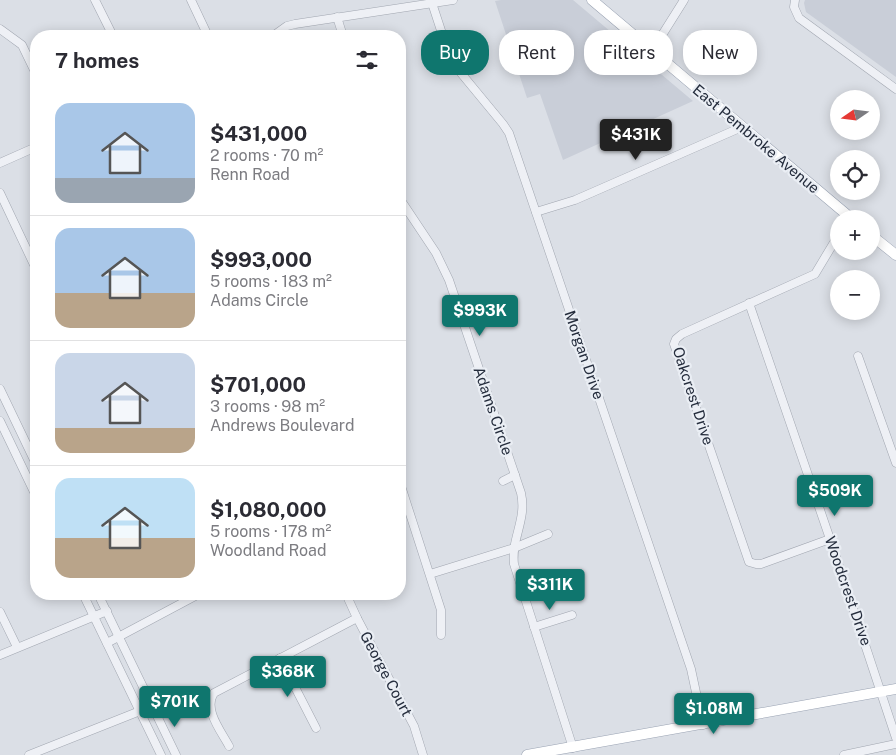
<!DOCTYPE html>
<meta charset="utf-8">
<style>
body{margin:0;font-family:"Public Sans",sans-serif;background:#f7f7f7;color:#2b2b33;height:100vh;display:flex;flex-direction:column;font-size:19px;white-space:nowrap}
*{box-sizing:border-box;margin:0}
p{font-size:16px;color:#7c7c81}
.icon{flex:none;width:28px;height:28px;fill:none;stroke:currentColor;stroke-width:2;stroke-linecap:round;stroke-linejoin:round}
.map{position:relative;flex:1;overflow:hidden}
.details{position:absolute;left:30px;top:30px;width:376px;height:570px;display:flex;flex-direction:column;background:#fff;border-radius:20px;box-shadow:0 2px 12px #0003}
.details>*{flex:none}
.guide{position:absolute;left:421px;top:30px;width:399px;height:45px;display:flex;gap:10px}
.needle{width:32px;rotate:256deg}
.controls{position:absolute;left:830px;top:90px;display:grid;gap:10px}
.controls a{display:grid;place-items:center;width:50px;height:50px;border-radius:50%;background:#fff;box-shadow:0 2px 12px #0003;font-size:25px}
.price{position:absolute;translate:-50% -42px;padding:0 11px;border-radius:5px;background:#0f766e;color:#fff;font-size:16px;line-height:32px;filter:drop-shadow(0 1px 2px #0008)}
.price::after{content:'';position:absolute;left:50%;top:30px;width:15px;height:11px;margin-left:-8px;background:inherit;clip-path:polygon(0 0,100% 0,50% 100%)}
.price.selected{background:#222;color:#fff}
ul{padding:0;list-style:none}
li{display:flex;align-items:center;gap:15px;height:125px;padding:0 25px}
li+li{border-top:1px solid #e1e1e2}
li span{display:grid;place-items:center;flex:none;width:140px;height:100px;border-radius:15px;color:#555}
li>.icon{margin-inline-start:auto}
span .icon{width:60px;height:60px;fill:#fffc;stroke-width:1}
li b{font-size:21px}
h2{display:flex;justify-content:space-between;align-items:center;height:60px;padding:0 25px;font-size:21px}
.pill{padding:0 18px;border-radius:20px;background:#fff;box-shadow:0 2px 12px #0003;font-size:18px;line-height:45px}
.pill.selected{background:#0f766e;color:#fff}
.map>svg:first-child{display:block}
.built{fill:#c9ced8}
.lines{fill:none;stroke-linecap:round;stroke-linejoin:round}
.minor-casing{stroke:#a1a6b0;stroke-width:9}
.major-casing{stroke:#9aa3b3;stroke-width:11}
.minor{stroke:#eef0f5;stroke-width:8}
.major{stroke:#fff;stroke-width:10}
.labels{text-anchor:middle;stroke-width:4.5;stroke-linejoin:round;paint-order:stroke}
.street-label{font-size:15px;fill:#252d3d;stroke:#eaeef4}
</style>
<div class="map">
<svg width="896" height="755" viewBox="0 0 896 755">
<rect width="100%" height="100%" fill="#dbdfe6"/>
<g class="built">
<polygon points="501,0 573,0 693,101 563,160 540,94 527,98 495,1"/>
<polygon points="805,0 896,0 896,77 806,12 804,3"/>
</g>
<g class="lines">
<g class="minor-casing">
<g id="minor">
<polyline points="95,0 113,36"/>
<polyline points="191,0 208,36"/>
<polyline points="795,0 794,7 799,18 896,89"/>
<polyline points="432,3 451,61 503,124 509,133 691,669 703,725"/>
<polyline points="337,17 343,36"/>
<polyline points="0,29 22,45 36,74"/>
<polyline points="273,36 287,26 295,24 453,0"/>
<polyline points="652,51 684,0"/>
<polyline points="0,163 36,147"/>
<polyline points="0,193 36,269"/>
<path d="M400 199 436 253 449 280 521 493C527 520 511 538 514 564L573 748"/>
<polyline points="536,212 575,200 742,127"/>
<polyline points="749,303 830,539 896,738"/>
<polyline points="858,356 896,463"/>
<polyline points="0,389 36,464"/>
<polyline points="0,421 36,496"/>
<polyline points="503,481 515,475"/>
<polyline points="400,483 441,610 441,635"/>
<polyline points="830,539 761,564 756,564 749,562 674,344 676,339 682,334 815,274 839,234"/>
<polyline points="430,574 514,548 548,534"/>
<polyline points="83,594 161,755"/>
<polyline points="98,594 176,755"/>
<polyline points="346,594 357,618 414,726 423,755"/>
<polyline points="0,612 17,647"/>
<polyline points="534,627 572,615"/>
<polyline points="107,643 199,594"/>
<polyline points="0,655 107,611"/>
<polyline points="280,658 316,728"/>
<path d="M229 746C221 731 203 709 214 693L357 618"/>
<polyline points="29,755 140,711"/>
<polyline points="844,755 896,744"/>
</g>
</g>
<g class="major-casing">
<g id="major">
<polyline points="592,0 852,219"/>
<polyline points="871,235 896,255"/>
<polyline points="527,755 896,689"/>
</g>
</g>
<use href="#minor" class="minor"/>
<use href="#major" class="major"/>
</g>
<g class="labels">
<g class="street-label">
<text transform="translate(756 139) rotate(40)" y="5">East Pembroke Avenue</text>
<text transform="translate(584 355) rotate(71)" y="5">Morgan Drive</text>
<text transform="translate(693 396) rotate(72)" y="5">Oakcrest Drive</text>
<text transform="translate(493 411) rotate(71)" y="5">Adams Circle</text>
<text transform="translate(848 591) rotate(71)" y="5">Woodcrest Drive</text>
<text transform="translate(386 674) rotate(62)" y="5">George Court</text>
</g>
</g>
</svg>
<div class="controls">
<a><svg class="needle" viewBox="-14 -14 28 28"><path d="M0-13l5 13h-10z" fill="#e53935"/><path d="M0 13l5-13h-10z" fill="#7c7c81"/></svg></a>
<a><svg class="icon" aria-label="locate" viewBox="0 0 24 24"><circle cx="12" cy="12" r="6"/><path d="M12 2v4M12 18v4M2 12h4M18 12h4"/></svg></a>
<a>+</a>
<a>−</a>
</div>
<b class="price selected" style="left:636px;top:161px">$431K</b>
<b class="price" style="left:480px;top:337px">$993K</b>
<b class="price" style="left:835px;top:517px">$509K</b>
<b class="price" style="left:550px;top:611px">$311K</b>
<b class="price" style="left:288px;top:698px">$368K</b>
<b class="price" style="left:175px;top:728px">$701K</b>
<b class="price" style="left:714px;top:735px">$1.08M</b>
<div class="guide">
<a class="pill selected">Buy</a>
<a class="pill">Rent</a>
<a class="pill">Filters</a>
<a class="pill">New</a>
</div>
<section class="details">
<h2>7 homes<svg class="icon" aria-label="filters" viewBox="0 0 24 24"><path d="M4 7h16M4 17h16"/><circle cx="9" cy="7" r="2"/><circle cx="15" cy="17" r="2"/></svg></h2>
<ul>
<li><span style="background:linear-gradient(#a9c7e8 75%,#9aa5b1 0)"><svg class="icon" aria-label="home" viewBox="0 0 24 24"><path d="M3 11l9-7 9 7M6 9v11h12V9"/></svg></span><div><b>$431,000</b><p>2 rooms · 70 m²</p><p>Renn Road</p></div></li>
<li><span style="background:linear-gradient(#a9c7e8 65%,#b9a48a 0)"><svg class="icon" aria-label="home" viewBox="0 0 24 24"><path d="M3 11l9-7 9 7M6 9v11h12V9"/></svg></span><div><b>$993,000</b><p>5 rooms · 183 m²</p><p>Adams Circle</p></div></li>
<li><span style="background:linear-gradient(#c9d6e8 75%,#b9a48a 0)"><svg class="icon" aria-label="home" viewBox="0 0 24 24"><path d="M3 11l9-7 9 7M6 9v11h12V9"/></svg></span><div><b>$701,000</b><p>3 rooms · 98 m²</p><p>Andrews Boulevard</p></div></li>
<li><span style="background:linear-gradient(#bfe0f5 60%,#b9a48a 0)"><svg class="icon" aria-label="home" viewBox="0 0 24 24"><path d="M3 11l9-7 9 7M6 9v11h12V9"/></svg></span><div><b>$1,080,000</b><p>5 rooms · 178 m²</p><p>Woodland Road</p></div></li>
</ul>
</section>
</div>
